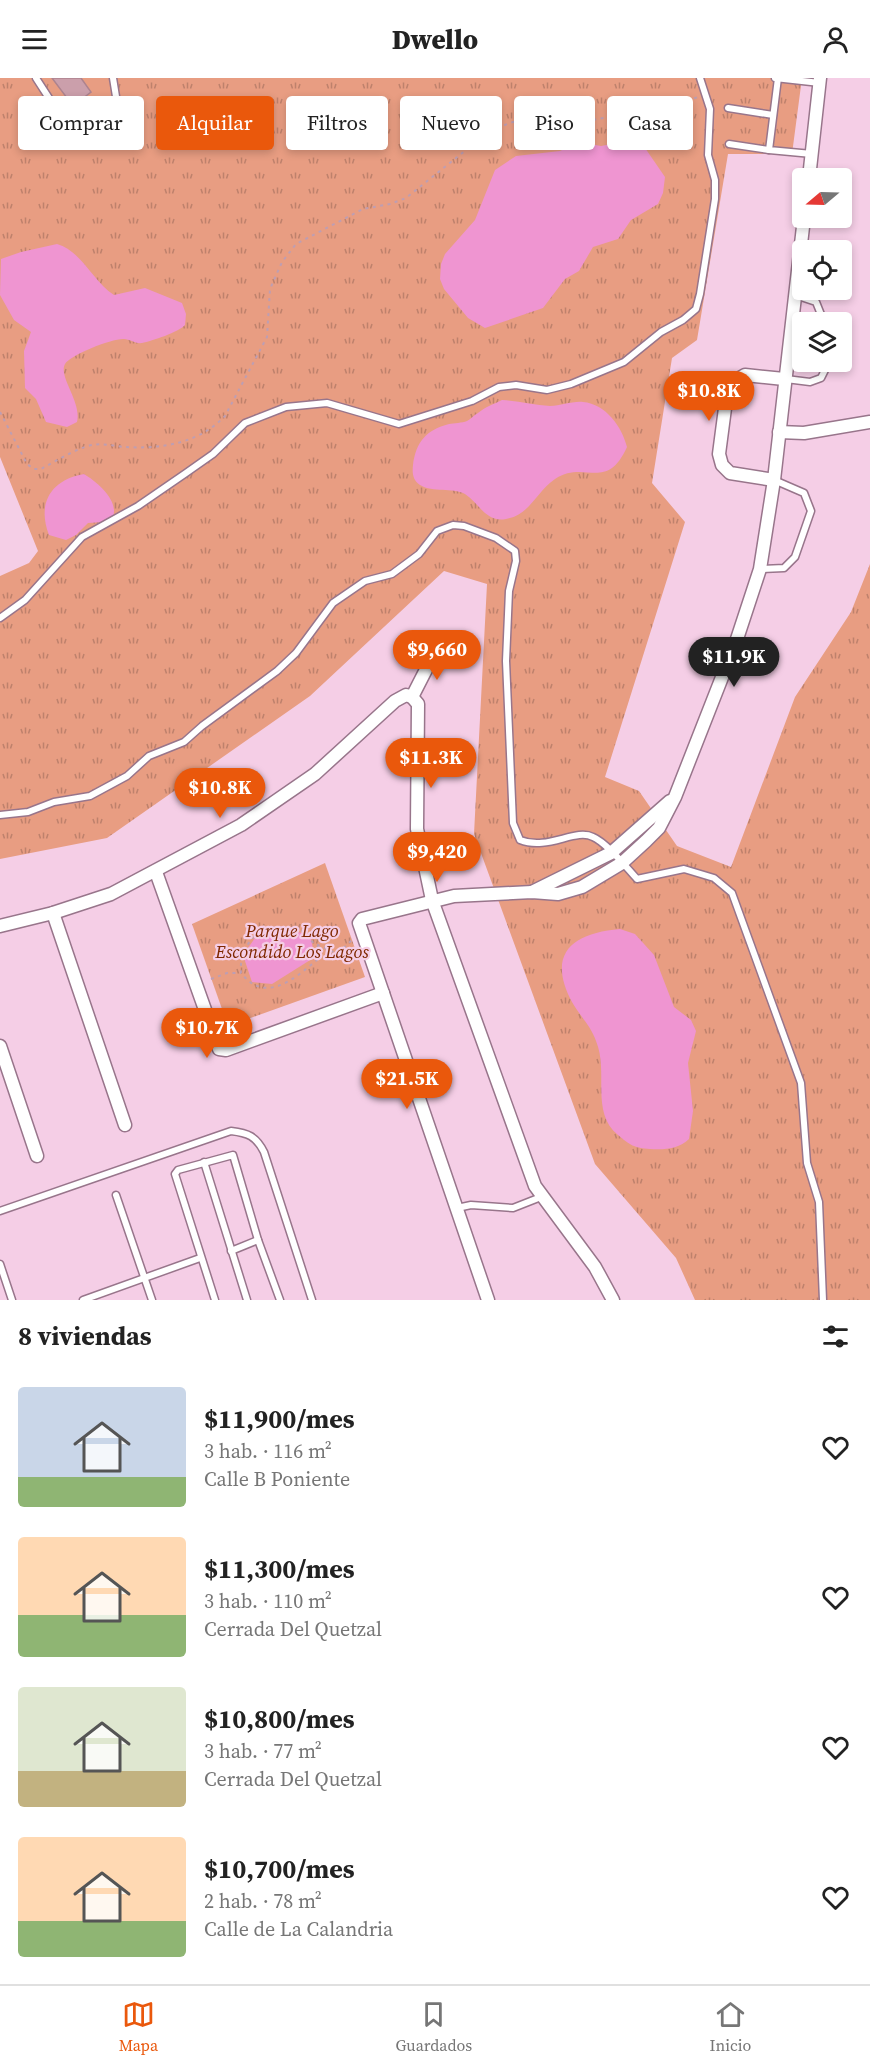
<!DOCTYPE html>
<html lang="es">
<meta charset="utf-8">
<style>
body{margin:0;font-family:"Source Serif 4",serif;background:#f2f2f2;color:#222;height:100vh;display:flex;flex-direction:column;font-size:22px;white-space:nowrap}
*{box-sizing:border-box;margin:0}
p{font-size:20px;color:#767676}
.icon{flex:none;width:33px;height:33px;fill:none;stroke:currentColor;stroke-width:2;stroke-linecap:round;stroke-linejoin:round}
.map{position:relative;height:1222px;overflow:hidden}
.drawer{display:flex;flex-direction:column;background:#fff;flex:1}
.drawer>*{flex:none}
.banner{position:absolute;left:18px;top:18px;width:834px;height:54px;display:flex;gap:12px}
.needle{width:39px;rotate:251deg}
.buttons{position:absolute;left:792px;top:90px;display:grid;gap:12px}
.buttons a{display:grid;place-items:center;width:60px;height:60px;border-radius:6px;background:#fff;box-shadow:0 3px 9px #0003;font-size:30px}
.price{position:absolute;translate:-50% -51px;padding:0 14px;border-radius:21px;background:#ea580c;color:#fff;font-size:20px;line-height:39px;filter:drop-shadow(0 2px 3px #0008)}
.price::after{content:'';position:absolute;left:50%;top:36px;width:18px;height:14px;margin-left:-9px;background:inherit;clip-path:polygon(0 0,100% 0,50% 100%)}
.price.selected{background:#222;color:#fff}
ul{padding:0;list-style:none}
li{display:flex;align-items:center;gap:18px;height:150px;padding:0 18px}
li span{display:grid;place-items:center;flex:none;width:168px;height:120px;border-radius:6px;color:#555}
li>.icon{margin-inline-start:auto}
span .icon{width:72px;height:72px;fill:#fffc;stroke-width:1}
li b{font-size:26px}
h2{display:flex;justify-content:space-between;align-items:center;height:72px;padding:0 18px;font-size:26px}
.tag{padding:0 21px;border-radius:6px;background:#fff;box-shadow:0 3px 9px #0003;font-size:21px;line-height:54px}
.tag.selected{background:#ea580c;color:#fff}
header{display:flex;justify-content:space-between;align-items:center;height:78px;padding:0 18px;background:#fff;font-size:27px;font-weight:800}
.tab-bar{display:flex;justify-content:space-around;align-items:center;height:84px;border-top:2px solid #e0e0e0;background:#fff;font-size:16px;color:#767676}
.tab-bar a{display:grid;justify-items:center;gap:3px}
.tab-bar .selected{color:#ea580c}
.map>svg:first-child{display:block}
.grass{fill:url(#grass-tufts)}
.water{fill:#ef95d1}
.building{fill:#cb9fab;stroke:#ad838f;stroke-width:1.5}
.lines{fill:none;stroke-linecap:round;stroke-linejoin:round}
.lane-casing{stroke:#98758b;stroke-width:9}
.street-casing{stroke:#98758b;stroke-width:15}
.path{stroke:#be9eb2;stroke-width:2;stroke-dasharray:3 4.5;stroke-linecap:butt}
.lane{stroke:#fff;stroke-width:6}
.street{stroke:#fff;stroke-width:12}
.labels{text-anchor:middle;stroke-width:4.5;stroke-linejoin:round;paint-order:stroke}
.park-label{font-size:18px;font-style:italic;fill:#7f2800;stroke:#f5cee6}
</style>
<header><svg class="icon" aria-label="menu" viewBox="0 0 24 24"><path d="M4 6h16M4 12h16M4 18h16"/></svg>Dwello<svg class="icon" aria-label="person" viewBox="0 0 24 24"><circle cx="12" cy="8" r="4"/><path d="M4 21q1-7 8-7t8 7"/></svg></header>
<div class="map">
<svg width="870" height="1222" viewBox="0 0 870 1222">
<defs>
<pattern id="grass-tufts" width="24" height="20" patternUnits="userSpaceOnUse" patternTransform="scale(1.5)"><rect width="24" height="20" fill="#e89d82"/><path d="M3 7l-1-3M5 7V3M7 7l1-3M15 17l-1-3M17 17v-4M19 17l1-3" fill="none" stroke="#be816c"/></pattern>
</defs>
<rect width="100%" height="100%" fill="#f5cee6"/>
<g class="grass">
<polygon points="0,0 802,0 792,76 728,76 697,262 672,280 652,405 685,444 605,699 639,713 677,768 731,789 795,619 851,534 870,486 870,1222 695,1222 676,1180 595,1086 474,756 487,506 444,493 310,618 107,760 0,781 0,498 29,485 38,473 0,379"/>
<polygon points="325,785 365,899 228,948 192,846"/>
</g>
<g class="water">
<polygon points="628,63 643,67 665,99 663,115 658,126 631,142 618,161 593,169 579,193 565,201 543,230 485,250 468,240 444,211 440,201 441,186 445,176 475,142 495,92 516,78 560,73 578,64 601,68"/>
<path d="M57 166C82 173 93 204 114 217L145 210 182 225 186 236 185 247C179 254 152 263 142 265 135 266 130 261 124 261 113 260 70 277 65 286 58 299 82 324 77 344L67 349 46 344 36 321 25 310 24 273 31 254 14 242 0 217 1 181 21 174Z"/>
<path d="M502 322C518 323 534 327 550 328 561 328 572 323 583 324 606 326 622 349 627 369 606 415 585 381 555 401 536 414 530 437 506 441 486 445 479 425 465 416 452 409 433 415 420 407 413 402 412 396 413 387 416 364 426 352 449 346 454 345 462 345 467 343 471 341 474 337 478 335 485 329 494 326 502 322Z"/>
<path d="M84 396C97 404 119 422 113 439L104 444 88 445 76 457 66 462 49 457C37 426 50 402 84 396Z"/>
<polygon points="281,850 310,857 315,879 272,906 252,904 243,877 255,860"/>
<path d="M620 851 635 856 654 877 674 929 691 942 696 953 688 985 693 1033 689 1061C679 1071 664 1072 650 1071 634 1070 630 1067 618 1057 590 1034 609 994 596 963 591 948 579 937 572 924 546 875 573 855 620 851Z"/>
</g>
<polygon class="building" points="52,0 81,0 91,14 73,28"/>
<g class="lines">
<g class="lane-casing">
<g id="lane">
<polyline points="36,0 56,31 88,54 113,48 119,37 113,0"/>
<polyline points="775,0 820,5"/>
<polyline points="778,0 769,72 812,76"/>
<polyline points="728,30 773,37"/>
<polyline points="729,66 769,72"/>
<polyline points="795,217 816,224 824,244"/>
<polyline points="786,301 810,304 821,300 826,290 825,284"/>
<polyline points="760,491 784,490 795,479 811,433 804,415 774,402"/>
<polyline points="0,540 25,522 82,459 138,428 186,395 213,376 245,345 286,329 327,325 399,346 472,323 499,309 516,307 547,312 571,306 624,284 661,254 683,242 696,231 700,216 715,121 715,102 708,77 710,31 700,0"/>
<path d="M0 737 28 734 54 724 90 718 127 698 149 678 184 664 202 648 277 593 296 575 333 525 365 503 392 496 419 476 437 453 453 447 464 448 496 460 515 473 516 483 509 513 506 583 513 745 520 762C548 773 575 750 593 759 607 765 626 789 637 801L684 791 714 800 732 815 801 1005 807 1085 819 1124 823 1222"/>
<polyline points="204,1084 247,1222"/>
<polyline points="116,1117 152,1222"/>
<polyline points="457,1130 471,1127 513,1130 541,1119"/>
<path d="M0 1133 231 1053C248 1055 256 1058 264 1074L312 1222"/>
<polyline points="231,1173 258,1162"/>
<polyline points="0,1186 12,1222"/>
<polyline points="83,1222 200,1180"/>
<polyline points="215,1222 175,1096 178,1092 233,1077 258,1162 280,1222"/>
</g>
</g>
<g class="street-casing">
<g id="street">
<polyline points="809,100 820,0"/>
<polyline points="779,354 804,355 870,344"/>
<polyline points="774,402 730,395 722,387 719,376 727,315 733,304 745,297 784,301"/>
<polyline points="412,619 418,626 417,751 432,822 535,1108 595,1189 613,1222"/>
<polyline points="412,619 435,574"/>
<polyline points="156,794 219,971 226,972 383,915"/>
<polyline points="532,814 611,775 670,723"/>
<polyline points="53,835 125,1047"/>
<polyline points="0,848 53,835 111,816 241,747 315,696 395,623 406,617 412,619"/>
<polyline points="0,968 37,1078"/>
<polyline points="488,1222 359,845 362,841 454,818 532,814 558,816 582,809 622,785 646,763 659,750 675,719 737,561 760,491 774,402 804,140"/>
</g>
</g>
<g class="path">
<path d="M0 334 27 386 34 391H41C56 383 72 373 88 368 100 364 113 368 125 369 161 371 198 366 225 338L267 259 270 211 282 184 296 166 363 131 390 126 406 120 491 52 513 44 560 47 623 37 635 40 698 19"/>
<path d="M318 866 317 882C293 902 265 926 241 895 239 876 250 855 270 850 279 847 294 852 304 853L314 866C323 867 329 874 338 875L352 862"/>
<polyline points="211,901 227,895 241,895"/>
</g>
<use href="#lane" class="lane"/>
<use href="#street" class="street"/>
</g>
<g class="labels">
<g class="park-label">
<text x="292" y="859">Parque Lago<tspan x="292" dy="21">Escondido Los Lagos</tspan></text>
</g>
</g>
</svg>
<div class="buttons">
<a><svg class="needle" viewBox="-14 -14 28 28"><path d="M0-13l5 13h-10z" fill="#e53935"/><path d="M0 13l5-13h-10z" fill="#767676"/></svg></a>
<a><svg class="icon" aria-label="locate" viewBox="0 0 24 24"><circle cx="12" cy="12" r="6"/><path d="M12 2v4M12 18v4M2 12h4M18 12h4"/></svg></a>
<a><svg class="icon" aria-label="layers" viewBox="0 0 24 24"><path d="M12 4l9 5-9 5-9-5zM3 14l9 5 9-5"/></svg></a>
</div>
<b class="price" style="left:709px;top:344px">$10.8K</b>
<b class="price" style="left:437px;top:603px">$9,660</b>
<b class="price selected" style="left:734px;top:610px">$11.9K</b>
<b class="price" style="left:431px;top:711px">$11.3K</b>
<b class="price" style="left:220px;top:741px">$10.8K</b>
<b class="price" style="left:437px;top:805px">$9,420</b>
<b class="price" style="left:207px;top:981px">$10.7K</b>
<b class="price" style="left:407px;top:1032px">$21.5K</b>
<div class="banner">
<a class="tag">Comprar</a>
<a class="tag selected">Alquilar</a>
<a class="tag">Filtros</a>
<a class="tag">Nuevo</a>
<a class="tag">Piso</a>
<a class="tag">Casa</a>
</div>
</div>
<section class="drawer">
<h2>8 viviendas<svg class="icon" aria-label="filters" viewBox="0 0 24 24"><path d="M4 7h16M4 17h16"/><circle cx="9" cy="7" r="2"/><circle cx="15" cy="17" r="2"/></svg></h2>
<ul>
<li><span style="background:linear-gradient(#c9d6e8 75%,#8fb573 0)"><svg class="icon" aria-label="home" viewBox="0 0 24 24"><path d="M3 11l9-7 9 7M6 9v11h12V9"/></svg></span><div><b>$11,900/mes</b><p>3 hab. · 116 m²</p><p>Calle B Poniente</p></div><svg class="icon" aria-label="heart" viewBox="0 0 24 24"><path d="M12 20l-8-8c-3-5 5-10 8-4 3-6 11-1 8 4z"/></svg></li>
<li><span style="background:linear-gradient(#ffd9b3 65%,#8fb573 0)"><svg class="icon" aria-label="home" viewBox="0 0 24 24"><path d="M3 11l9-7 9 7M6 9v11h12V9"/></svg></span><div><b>$11,300/mes</b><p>3 hab. · 110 m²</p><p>Cerrada Del Quetzal</p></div><svg class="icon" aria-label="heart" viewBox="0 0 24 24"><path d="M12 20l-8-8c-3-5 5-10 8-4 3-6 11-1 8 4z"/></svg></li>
<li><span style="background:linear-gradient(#dfe7d0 70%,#c2b280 0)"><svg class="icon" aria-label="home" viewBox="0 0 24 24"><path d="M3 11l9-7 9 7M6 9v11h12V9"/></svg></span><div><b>$10,800/mes</b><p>3 hab. · 77 m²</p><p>Cerrada Del Quetzal</p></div><svg class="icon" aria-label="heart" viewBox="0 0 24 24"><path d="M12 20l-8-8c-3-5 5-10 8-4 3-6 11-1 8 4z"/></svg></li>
<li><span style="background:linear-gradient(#ffd9b3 70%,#8fb573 0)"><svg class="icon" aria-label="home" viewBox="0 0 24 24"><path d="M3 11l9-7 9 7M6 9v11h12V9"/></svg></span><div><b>$10,700/mes</b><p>2 hab. · 78 m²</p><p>Calle de La Calandria</p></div><svg class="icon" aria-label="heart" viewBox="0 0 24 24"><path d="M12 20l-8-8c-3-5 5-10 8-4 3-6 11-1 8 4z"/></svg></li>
</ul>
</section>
<nav class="tab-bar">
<a class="selected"><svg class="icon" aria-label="map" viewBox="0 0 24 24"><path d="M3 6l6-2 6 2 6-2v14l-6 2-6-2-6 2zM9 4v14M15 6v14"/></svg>Mapa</a>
<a><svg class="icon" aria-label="saved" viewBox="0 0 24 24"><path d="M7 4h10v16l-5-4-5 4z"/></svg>Guardados</a>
<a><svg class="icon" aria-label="home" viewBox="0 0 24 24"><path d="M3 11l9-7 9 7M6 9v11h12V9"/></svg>Inicio</a>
</nav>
